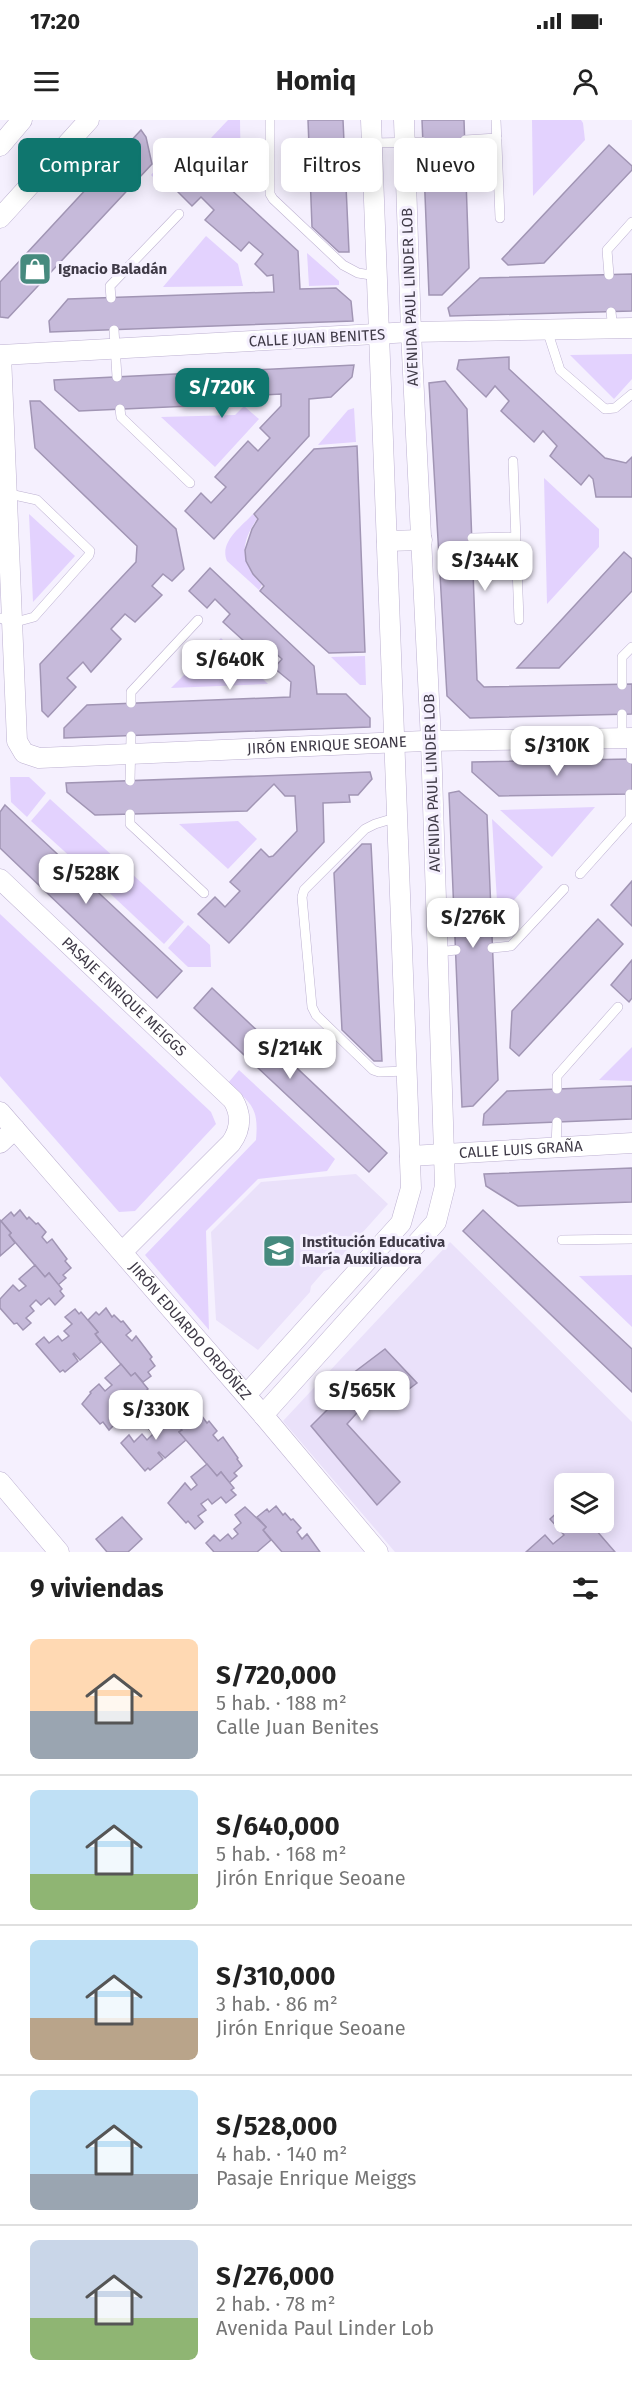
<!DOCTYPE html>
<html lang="es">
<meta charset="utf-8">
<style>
body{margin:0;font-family:"Fira Sans",sans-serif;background:#f2f2f2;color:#222;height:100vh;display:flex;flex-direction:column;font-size:22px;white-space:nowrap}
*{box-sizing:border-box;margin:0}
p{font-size:20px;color:#767676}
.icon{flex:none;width:33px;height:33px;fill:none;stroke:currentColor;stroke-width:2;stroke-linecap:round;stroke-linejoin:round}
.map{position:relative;height:1432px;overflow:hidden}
.sheet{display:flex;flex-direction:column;background:#fff;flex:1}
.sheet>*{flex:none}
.hud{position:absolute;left:18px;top:18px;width:597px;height:54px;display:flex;gap:12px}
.buttons{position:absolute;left:554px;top:1353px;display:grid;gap:12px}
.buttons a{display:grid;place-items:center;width:60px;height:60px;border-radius:9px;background:#fff;box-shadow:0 3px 15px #0003;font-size:30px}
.price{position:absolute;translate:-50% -51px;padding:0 14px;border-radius:12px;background:#fff;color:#222;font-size:20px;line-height:39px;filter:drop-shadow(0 2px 3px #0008)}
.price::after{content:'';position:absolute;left:50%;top:36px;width:18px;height:14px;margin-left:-9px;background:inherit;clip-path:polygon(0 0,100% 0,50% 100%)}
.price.on{background:#0f766e;color:#fff}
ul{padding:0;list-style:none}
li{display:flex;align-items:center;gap:18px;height:150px;padding:0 30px}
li+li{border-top:2px solid #e0e0e0}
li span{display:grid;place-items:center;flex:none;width:168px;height:120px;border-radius:9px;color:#555}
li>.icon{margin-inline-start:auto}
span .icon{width:72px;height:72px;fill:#fffc;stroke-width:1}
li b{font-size:26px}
h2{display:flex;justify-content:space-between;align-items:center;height:72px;padding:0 30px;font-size:26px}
.tag{padding:0 21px;border-radius:9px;background:#fff;box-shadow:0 3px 15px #0003;font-size:21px;line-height:54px}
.tag.on{background:#0f766e;color:#fff}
.status{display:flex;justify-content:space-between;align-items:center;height:42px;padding:0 30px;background:#fff;direction:ltr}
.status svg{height:16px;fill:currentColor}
header{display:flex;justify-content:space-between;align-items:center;height:78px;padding:0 30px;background:#fff;font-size:27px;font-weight:700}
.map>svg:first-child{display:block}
.built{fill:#eae1fa;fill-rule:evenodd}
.green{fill:#e3d2fe}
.building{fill:#c6bada;stroke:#a195b4;stroke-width:1.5}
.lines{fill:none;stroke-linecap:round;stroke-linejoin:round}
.lane-casing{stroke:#bdb1d1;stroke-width:10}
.street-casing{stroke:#bdb1d1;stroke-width:21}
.lane{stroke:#fff;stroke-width:9}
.street{stroke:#fff;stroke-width:20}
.labels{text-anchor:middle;stroke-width:6;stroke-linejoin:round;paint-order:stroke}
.poi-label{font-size:15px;font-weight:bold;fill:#3f3a47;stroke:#f5f0fe;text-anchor:start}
.street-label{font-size:15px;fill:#3f3a47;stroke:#f5f0fe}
</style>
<div class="status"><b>17:20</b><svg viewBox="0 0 49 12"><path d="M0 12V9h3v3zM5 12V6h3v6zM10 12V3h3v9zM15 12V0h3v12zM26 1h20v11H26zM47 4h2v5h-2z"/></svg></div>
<header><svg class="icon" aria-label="menu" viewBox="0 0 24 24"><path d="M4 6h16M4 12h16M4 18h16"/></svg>Homiq<svg class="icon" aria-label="person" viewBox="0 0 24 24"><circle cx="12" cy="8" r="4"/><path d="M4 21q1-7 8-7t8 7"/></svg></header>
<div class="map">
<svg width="632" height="1432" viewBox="0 0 632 1432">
<rect width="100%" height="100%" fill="#f5f0fe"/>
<g class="built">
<polygon points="356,1054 388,1084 330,1149 324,1151 311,1166 310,1172 258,1230 216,1200 211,1112 261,1062"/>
<path d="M450 1122 632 1302V1432H395L283 1301ZM564 1364H603V1402H564Z"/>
</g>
<g class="green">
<polygon points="228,0 240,0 241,60 210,34 211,18"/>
<polygon points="532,0 581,0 583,3 585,20 533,76"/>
<polygon points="182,21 181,43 159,63 151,55 167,37 171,22"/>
<polygon points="206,116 238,144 243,166 163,167"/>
<polygon points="307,133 339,161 339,165 309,166"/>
<polygon points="632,234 632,259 614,279 570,235"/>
<polygon points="244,286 259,299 215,347 161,297 235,295"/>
<polygon points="354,288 356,322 318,325 348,290"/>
<polygon points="544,358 599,409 599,427 547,484"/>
<polygon points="29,394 75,436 33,482"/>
<path d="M253 394 257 399C239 425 241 443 262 465L259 470 227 441C219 422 241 407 253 394Z"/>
<polygon points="221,518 268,564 171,568"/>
<polygon points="365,536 366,565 360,565 331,537"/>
<polygon points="10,657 29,657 46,673 27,697 11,682"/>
<polygon points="50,679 115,738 96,760 31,701"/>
<polygon points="595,687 552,737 500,690"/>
<polygon points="492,699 543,747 498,798"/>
<polygon points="238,701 257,719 228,749 179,704"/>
<polygon points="119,742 184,802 164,824 100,764"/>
<polygon points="0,794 211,992 216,1004 135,1091 119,1092 0,956"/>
<polygon points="188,805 210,825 211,847 188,847 168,828"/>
<polygon points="632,927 632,961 599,960"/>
<path d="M239 950 335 1039 327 1051 258 1059 206 1111 209 1210 145 1135 256 1020C259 986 251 984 228 963Z"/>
<polygon points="632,1155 632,1207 579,1156"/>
</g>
<g class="building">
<polygon points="308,0 343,0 349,132 339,132 312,107"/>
<polygon points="422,0 464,0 469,148 442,175 429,175"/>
<polygon points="141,10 146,17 152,44 8,198 0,197 0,162"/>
<polygon points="609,25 632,46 632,50 544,143 508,145 502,139"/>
<polygon points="202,43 298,131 300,169 336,168 351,181 353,201 50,212 49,201 68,179 274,172 273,155 267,156 255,144 263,134 249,122 241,131 205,100 214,90 201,77 192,86 177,71"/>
<polygon points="632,154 632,191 450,196 448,188 480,158"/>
<polygon points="509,237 509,249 605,338 626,343 632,337 632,377 596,377 593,359 589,355 581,365 550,336 557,326 543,311 534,322 501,291 509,281 495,266 486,277 457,249 459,240"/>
<polygon points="354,245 352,257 331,277 309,279 309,316 214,419 185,391 201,373 211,383 226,367 215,357 248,321 258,331 270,318 260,308 281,286 281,274 246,276 235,284 79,291 55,270 54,260"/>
<polygon points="445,261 467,289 477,560 484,567 632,564 632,594 470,598 447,576 429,263"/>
<polygon points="30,281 40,281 176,409 184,449 172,461 163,454 152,466 162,475 135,502 125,494 111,509 121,519 91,552 83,542 67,558 76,567 48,597 42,591 40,544 136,442 137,426 35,328"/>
<polygon points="357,326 365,532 329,533 260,471 264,466 253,454 246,441 245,430 252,409 258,399 254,394 314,329"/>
<polygon points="624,432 632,439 632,471 559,548 517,548"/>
<polygon points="210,448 314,546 317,574 346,574 370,598 370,607 64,618 64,608 87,585 290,577 291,562 274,548 282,539 265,524 257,533 223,502 230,494 215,479 207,488 189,471"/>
<polygon points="632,639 632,674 499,676 472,652 472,642"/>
<polygon points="370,652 372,659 358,675 349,675 350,682 323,683 324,722 229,823 198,794 215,777 225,787 240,771 230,762 261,729 269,737 273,736 297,711 295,676 285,676 274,664 247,691 95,695 67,672 66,663"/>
<polygon points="459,671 487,695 498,960 473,986 462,987 449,673"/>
<polygon points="5,685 182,851 157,878 0,728 0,692"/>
<polygon points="362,724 371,724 382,941 374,941 342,910 334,753"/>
<polygon points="632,761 632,806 611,785"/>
<polygon points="598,799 623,824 519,936 510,928 512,891"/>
<polygon points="632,840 632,878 629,882 611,865"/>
<polygon points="212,868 387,1033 369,1052 194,888"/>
<polygon points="632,966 632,999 483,1005 484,994 507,971"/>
<polygon points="632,1048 632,1082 518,1086 486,1066 484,1054"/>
<polygon points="20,1090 27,1099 29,1097 36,1104 38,1103 46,1112 42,1117 47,1123 52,1119 67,1139 65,1141 71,1148 63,1155 66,1158 58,1165 49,1153 45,1157 9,1115 11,1113 1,1101 11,1092 14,1096"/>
<polygon points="483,1090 632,1229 632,1272 463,1111"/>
<polygon points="0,1100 11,1113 9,1115 15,1123 0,1136"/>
<polygon points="35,1145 45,1157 49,1153 62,1169 60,1171 64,1176 55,1185 49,1178 41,1185 36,1180 30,1186 34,1191 26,1198 31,1203 23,1210 17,1203 14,1204 0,1188 0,1179 13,1165 19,1171 26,1166 19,1159"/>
<polygon points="106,1188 112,1197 114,1195 121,1202 123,1201 131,1211 126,1215 132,1221 136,1216 152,1237 150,1239 155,1246 148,1252 151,1256 143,1262 135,1253 131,1256 95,1214 98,1212 88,1200 96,1192 99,1195"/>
<polygon points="75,1189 79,1194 81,1192 98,1212 95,1214 101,1222 80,1240 74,1233 73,1234 78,1241 65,1252 63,1250 60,1252 36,1224 44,1217 49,1223 58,1216 62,1221 69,1216 64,1211 72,1204 65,1197"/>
<polygon points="385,1229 417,1263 393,1281 381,1266 347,1304 400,1362 377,1385 311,1306 333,1284 324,1275"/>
<polygon points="121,1244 131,1256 135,1253 148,1269 146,1271 150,1276 141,1284 135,1278 127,1285 122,1279 116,1285 120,1290 112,1297 117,1302 109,1310 103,1302 100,1304 82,1284 91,1273 90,1272 99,1264 105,1271 112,1265 105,1258"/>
<polygon points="160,1287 164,1292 166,1290 182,1310 179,1312 186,1320 165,1338 159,1332 158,1333 163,1339 150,1350 148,1348 145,1351 121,1323 129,1315 134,1322 142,1314 147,1320 153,1314 149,1309 156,1302 150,1295"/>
<polygon points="192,1288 199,1297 201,1295 207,1303 209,1301 217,1311 213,1315 218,1321 223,1317 238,1338 237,1339 242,1346 234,1353 237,1356 229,1363 221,1352 217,1356 179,1312 182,1310 173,1299 182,1290 185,1294"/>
<polygon points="207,1344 217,1356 221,1352 234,1368 231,1370 236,1375 226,1383 221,1377 212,1384 208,1379 201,1384 206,1390 198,1396 203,1402 195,1409 188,1401 186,1403 168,1383 185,1363 191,1370 197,1365 191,1357"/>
<polygon points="276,1386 283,1395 285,1393 291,1400 293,1399 301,1408 297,1412 302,1419 307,1414 320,1432 282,1432 263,1410 266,1407 257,1397 267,1389 269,1392"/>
<polygon points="564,1386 564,1402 589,1402 615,1432 526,1432 545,1415 553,1424 564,1415 550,1399"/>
<polygon points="245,1387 266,1407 263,1410 271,1420 257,1432 214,1432 206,1423 214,1415 220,1421 228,1414 232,1419 238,1414 234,1409 241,1403 235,1395"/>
<polygon points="122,1397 142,1419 128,1432 107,1432 96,1419"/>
</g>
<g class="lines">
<g class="lane-casing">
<g id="lane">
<polyline points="270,0 270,74 273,79 343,145 358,153 377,156"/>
<polyline points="496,0 500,98"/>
<polyline points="465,20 497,18"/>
<polyline points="372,23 423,22"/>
<polyline points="609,155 607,130 632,102"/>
<polyline points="111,178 110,166 179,94"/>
<polyline points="611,192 613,209"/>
<polyline points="114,210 117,257"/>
<polyline points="547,210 560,250 605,289 615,288 632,274"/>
<polyline points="120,289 121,297 190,363"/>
<polyline points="513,341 519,500"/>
<polyline points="472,418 515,417"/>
<polyline points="0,498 12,503 34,497 89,435 90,431 37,380 5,373"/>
<polyline points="622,565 622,537 632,527"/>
<polyline points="131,583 131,572 198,500"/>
<polyline points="622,618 622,594"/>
<polyline points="631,639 632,618"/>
<polyline points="130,661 131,616"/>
<polyline points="130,694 130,704 204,773"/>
<polyline points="398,697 375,704 365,709 304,770 302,777 312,887 316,895 373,950 379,952 407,951"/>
<polyline points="580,754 630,698 630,674"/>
<polyline points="492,828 511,826 564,769"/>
<polyline points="437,832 456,830"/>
<polyline points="557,969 557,956 618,887"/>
<polyline points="556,1027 557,1002"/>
<polyline points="562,1120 632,1119"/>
</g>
</g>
<g class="street-casing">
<g id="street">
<polyline points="0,26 22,0"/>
<polyline points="0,98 89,0"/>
<path id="s1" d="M632 208 411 212 1 235 17 621 24 633 39 638 424 621 632 618"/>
<polyline points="387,421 422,420"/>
<path id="s2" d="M0 759 233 980C242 995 241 1009 231 1023L122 1132"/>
<path id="s3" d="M0 992 263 1295 378 1432"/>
<polyline points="0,1023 15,1009"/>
<path id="s4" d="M410 1036 632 1023"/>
<polyline points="246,1275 401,1103 411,1068 371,0"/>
<polyline points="263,1295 436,1102 445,1066 431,621 411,212 404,0"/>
<polyline points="0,1362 59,1432"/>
</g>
</g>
<use href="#lane" class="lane"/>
<use href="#street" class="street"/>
</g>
<defs>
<g id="shop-square" transform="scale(1.725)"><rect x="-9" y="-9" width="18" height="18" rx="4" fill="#468a7e" stroke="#f5f0fe"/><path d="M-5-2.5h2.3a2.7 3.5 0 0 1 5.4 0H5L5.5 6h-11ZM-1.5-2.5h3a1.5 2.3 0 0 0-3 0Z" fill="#fff"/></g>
<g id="school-square" transform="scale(1.725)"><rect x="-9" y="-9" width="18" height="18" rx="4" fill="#468a7e" stroke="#f5f0fe"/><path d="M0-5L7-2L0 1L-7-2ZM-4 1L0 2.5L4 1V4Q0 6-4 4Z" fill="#fff"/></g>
</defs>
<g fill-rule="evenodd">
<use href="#shop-square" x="35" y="149"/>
<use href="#school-square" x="279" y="1131"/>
</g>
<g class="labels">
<g class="poi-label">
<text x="58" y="154">Ignacio Baladán</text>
<text x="302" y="1127">Institución Educativa<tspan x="302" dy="17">María Auxiliadora</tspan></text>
</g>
<g class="street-label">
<text transform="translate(410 177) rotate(-92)" y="5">AVENIDA PAUL LINDER LOB</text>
<text transform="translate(317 218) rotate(-3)" y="5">CALLE JUAN BENITES</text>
<text dy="5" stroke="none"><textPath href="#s1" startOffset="1336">JIRÓN ENRIQUE SEOANE</textPath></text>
<text transform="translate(432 663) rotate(-92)" y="5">AVENIDA PAUL LINDER LOB</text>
<text dy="5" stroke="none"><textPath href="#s2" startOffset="171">PASAJE ENRIQUE MEIGGS</textPath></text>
<text dy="5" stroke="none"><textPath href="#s4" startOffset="111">CALLE LUIS GRAÑA</textPath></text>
<text dy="5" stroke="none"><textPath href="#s3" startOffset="290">JIRÓN EDUARDO ORDÓÑEZ</textPath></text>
</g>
</g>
</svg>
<div class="buttons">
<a><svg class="icon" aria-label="layers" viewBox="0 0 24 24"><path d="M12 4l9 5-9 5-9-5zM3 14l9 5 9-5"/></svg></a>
</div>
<b class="price on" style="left:222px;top:299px">S/720K</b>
<b class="price" style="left:485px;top:472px">S/344K</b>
<b class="price" style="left:230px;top:571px">S/640K</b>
<b class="price" style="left:557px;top:657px">S/310K</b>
<b class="price" style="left:86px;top:785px">S/528K</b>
<b class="price" style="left:473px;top:829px">S/276K</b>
<b class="price" style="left:290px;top:960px">S/214K</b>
<b class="price" style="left:362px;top:1302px">S/565K</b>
<b class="price" style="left:156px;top:1321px">S/330K</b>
<div class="hud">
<a class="tag on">Comprar</a>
<a class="tag">Alquilar</a>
<a class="tag">Filtros</a>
<a class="tag">Nuevo</a>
</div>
</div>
<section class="sheet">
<h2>9 viviendas<svg class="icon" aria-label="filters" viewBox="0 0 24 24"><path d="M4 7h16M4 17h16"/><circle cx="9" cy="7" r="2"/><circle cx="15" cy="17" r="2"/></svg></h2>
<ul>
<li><span style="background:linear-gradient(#ffd9b3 60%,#9aa5b1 0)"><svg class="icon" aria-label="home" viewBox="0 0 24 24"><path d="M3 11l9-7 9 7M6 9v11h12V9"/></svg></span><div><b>S/720,000</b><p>5 hab. · 188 m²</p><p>Calle Juan Benites</p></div></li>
<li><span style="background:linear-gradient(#bfe0f5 70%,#8fb573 0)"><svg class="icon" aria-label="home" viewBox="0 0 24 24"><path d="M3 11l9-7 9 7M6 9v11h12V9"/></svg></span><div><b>S/640,000</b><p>5 hab. · 168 m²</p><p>Jirón Enrique Seoane</p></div></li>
<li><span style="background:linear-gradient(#bfe0f5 65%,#b9a48a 0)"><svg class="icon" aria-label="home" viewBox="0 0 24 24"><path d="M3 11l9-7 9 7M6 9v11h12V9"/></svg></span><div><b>S/310,000</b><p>3 hab. · 86 m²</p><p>Jirón Enrique Seoane</p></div></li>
<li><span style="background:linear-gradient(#bfe0f5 70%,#9aa5b1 0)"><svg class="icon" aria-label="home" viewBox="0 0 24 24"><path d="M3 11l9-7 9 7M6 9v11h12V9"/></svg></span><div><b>S/528,000</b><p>4 hab. · 140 m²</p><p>Pasaje Enrique Meiggs</p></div></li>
<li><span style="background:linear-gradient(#c9d6e8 65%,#8fb573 0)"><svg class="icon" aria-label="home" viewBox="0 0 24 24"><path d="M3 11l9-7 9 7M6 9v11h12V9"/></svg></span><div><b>S/276,000</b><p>2 hab. · 78 m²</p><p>Avenida Paul Linder Lob</p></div></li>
</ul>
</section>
